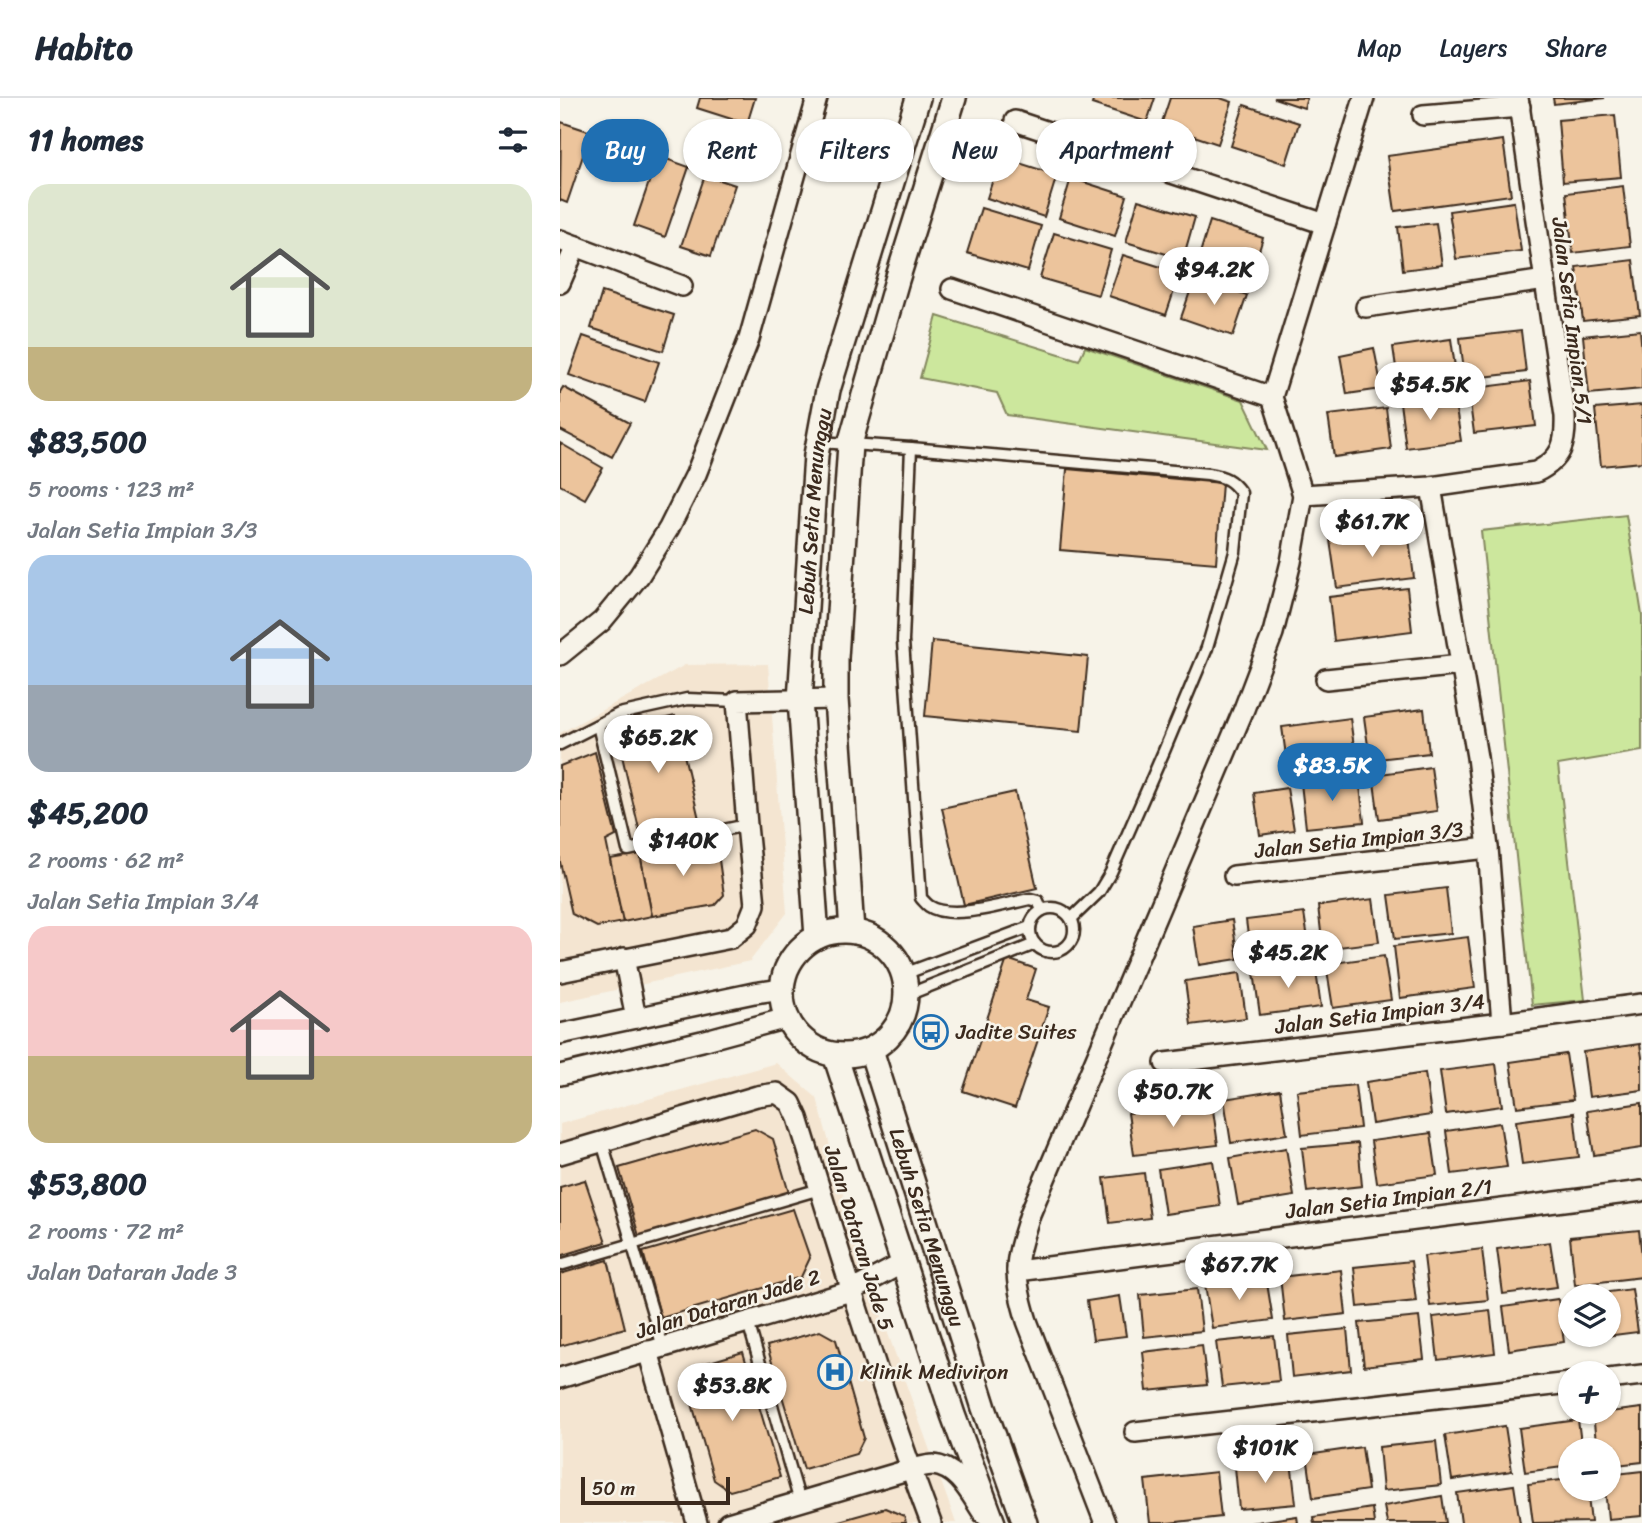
<!DOCTYPE html>
<meta charset="utf-8">
<style>
body{margin:0;font-family:Sriracha,sans-serif;background:#f6f6f7;color:#1f2937;height:100vh;display:flex;flex-direction:column;font-size:26px;white-space:nowrap}
*{box-sizing:border-box;margin:0}
p{font-size:23px;color:#747a83}
.icon{flex:none;width:38px;height:38px;fill:none;stroke:currentColor;stroke-width:2;stroke-linecap:round;stroke-linejoin:round}
.map{position:relative;flex:1;overflow:hidden}
.details{display:flex;flex-direction:column;background:#fff;width:560px}
.details>*{flex:none}
.guide{position:absolute;left:21px;top:21px;width:665px;height:63px;display:flex;gap:14px}
.tools{position:absolute;left:998px;top:1186px;display:grid;gap:14px}
.tools a{display:grid;place-items:center;width:63px;height:63px;border-radius:50%;background:#fff;box-shadow:0 2px 5px #0004;font-size:35px}
.scale{position:absolute;left:21px;bottom:18px;width:149px;box-sizing:border-box;padding-left:7px;border:4px solid #3b2a1e;border-top:0;font-size:19px;line-height:24px;white-space:nowrap;color:#3b2a1e;-webkit-text-stroke:5px #f7f3e8;paint-order:stroke}
.price{position:absolute;translate:-50% -60px;padding:0 16px;border-radius:24px;background:#fff;color:#222;font-size:23px;line-height:46px;filter:drop-shadow(0 2px 4px #0008)}
.price::after{content:'';position:absolute;left:50%;top:42px;width:21px;height:16px;margin-left:-10px;background:inherit;clip-path:polygon(0 0,100% 0,50% 100%)}
.price.active{background:#1f6fb2;color:#fff}
ul{padding:0;list-style:none}
li{display:grid;align-content:center;gap:14px;height:371px;padding:0 28px}
li span{display:grid;place-items:center;height:217px;border-radius:21px;color:#555}
li>.icon{margin-inline-start:auto}
span .icon{width:126px;height:126px;fill:#fffc;stroke-width:1}
li b{font-size:30px}
h2{display:flex;justify-content:space-between;align-items:center;height:84px;padding:0 28px;font-size:30px}
.pill{padding:0 24px;border-radius:32px;background:#fff;box-shadow:0 2px 5px #0004;font-size:24px;line-height:63px}
.pill.active{background:#1f6fb2;color:#fff}
header{display:flex;align-items:center;gap:42px;box-sizing:border-box;height:98px;padding:0 35px;background:#fff;border-bottom:2px solid #e0e1e3}
header strong{font-size:33px}
nav{display:flex;gap:38px;margin-inline-start:auto;font-size:24px}
main{display:flex;flex:1;min-height:0}
.map>svg:first-child{display:block}
.built{fill:#f4e5d1}
.green{fill:#cce79d;stroke:#84885e;stroke-width:2}
.building{fill:#ecc49c;stroke:#3b2a1e;stroke-width:2}
.lines{fill:none;stroke-linecap:round;stroke-linejoin:round}
.service-casing{stroke:#3b2a1e;stroke-width:15}
.minor-casing{stroke:#3b2a1e;stroke-width:24}
.tertiary-casing{stroke:#3b2a1e;stroke-width:28}
.service{stroke:#f7f3e8;stroke-width:10}
.minor{stroke:#f7f3e8;stroke-width:19}
.tertiary{stroke:#f7f3e8;stroke-width:23}
.labels{text-anchor:middle;stroke-width:5;stroke-linejoin:round;paint-order:stroke}
.street-label{font-size:21px;fill:#3b2a1e;stroke:#f7f3e8}
.poi-label{font-size:21px;fill:#3b2a1e;stroke:#f7f3e8;text-anchor:start}
</style>
<header>
<strong>Habito</strong>
<nav><a>Map</a><a>Layers</a><a>Share</a></nav>
</header>
<main>
<section class="details">
<h2>11 homes<svg class="icon" aria-label="filters" viewBox="0 0 24 24"><path d="M4 7h16M4 17h16"/><circle cx="9" cy="7" r="2"/><circle cx="15" cy="17" r="2"/></svg></h2>
<ul>
<li><span style="background:linear-gradient(#dfe7d0 75%,#c2b280 0)"><svg class="icon" aria-label="home" viewBox="0 0 24 24"><path d="M3 11l9-7 9 7M6 9v11h12V9"/></svg></span><div><b>$83,500</b><p>5 rooms · 123 m²</p><p>Jalan Setia Impian 3/3</p></div></li>
<li><span style="background:linear-gradient(#a9c7e8 60%,#9aa5b1 0)"><svg class="icon" aria-label="home" viewBox="0 0 24 24"><path d="M3 11l9-7 9 7M6 9v11h12V9"/></svg></span><div><b>$45,200</b><p>2 rooms · 62 m²</p><p>Jalan Setia Impian 3/4</p></div></li>
<li><span style="background:linear-gradient(#f6c9c9 60%,#c2b280 0)"><svg class="icon" aria-label="home" viewBox="0 0 24 24"><path d="M3 11l9-7 9 7M6 9v11h12V9"/></svg></span><div><b>$53,800</b><p>2 rooms · 72 m²</p><p>Jalan Dataran Jade 3</p></div></li>
</ul>
</section>
<div class="map">
<svg width="1082" height="1425" viewBox="0 0 1082 1425">
<rect width="100%" height="100%" fill="#f7f3e8"/>
<filter id="ink" filterUnits="userSpaceOnUse"><feTurbulence type="fractalNoise" baseFrequency=".0143" numOctaves="2"/><feDisplacementMap in="SourceGraphic" scale="14" xChannelSelector="R" yChannelSelector="G"/><feConvolveMatrix kernelMatrix="1 2 1 2 8 2 1 2 1" color-interpolation-filters="sRGB"/></filter>
<g filter="url(#ink)">
<g class="built">
<polygon points="208,566 227,815 190,863 0,904 0,635 125,567"/>
<polygon points="216,965 257,1000 299,1155 396,1425 0,1425 0,1026"/>
</g>
<g class="green">
<polygon points="377,218 519,262 525,249 683,302 707,352 447,317 437,295 360,280"/>
<polygon points="1066,417 1082,517 1082,653 998,667 1025,902 972,907 921,433"/>
</g>
<g class="building">
<polygon points="140,0 195,0 187,26 137,10"/>
<polygon points="534,0 595,0 587,24 532,6"/>
<polygon points="610,0 660,0 672,4 658,46 601,27"/>
<polygon points="714,0 747,0 744,10"/>
<polygon points="993,0 1045,0 994,6"/>
<polygon points="684,7 739,25 726,66 671,48"/>
<polygon points="1055,17 1061,79 1003,84 998,22"/>
<polygon points="1,24 31,34 7,105 0,102"/>
<polygon points="943,42 951,97 835,113 827,58"/>
<polygon points="98,58 129,69 105,139 74,128"/>
<polygon points="440,59 497,77 484,119 427,100"/>
<polygon points="145,77 175,87 151,158 121,148"/>
<polygon points="511,80 567,98 555,138 499,120"/>
<polygon points="1063,88 1070,148 1013,155 1006,95"/>
<polygon points="578,102 635,119 623,161 566,144"/>
<polygon points="954,104 961,153 896,161 889,113"/>
<polygon points="421,110 481,128 468,173 407,155"/>
<polygon points="650,123 703,140 689,185 636,168"/>
<polygon points="876,125 882,167 843,172 838,129"/>
<polygon points="494,135 551,152 538,197 480,180"/>
<polygon points="563,157 620,175 606,217 549,198"/>
<polygon points="1073,162 1080,217 1023,223 1016,169"/>
<polygon points="635,179 687,197 673,238 621,220"/>
<polygon points="42,194 114,217 103,253 31,230"/>
<polygon points="1080,232 1082,254 1082,291 1029,296 1023,238"/>
<polygon points="961,233 966,274 905,281 900,240"/>
<polygon points="23,238 99,264 85,304 9,277"/>
<polygon points="891,241 897,283 839,290 833,249"/>
<polygon points="814,250 822,291 787,296 780,257"/>
<polygon points="970,283 976,328 914,335 908,291"/>
<polygon points="3,289 70,325 52,359 0,332 0,294"/>
<polygon points="894,298 901,343 846,350 840,305"/>
<polygon points="1082,307 1082,364 1041,368 1035,311"/>
<polygon points="826,310 831,351 774,359 768,317"/>
<polygon points="0,345 43,370 25,401 0,387"/>
<polygon points="507,371 662,385 656,465 500,452"/>
<polygon points="848,432 854,480 777,490 770,442"/>
<polygon points="847,490 852,533 774,543 769,499"/>
<polygon points="372,543 528,559 521,633 365,618"/>
<polygon points="864,611 869,655 810,662 804,619"/>
<polygon points="115,618 139,721 80,735 56,632"/>
<polygon points="790,620 796,663 728,672 722,629"/>
<polygon points="35,654 56,738 46,743 63,824 37,829 12,816 0,764 0,668"/>
<polygon points="871,669 877,713 819,721 813,677"/>
<polygon points="799,679 804,724 746,730 741,685"/>
<polygon points="727,690 734,732 700,737 694,695"/>
<polygon points="455,694 477,790 404,807 382,710"/>
<polygon points="156,741 164,797 155,807 92,818 80,756"/>
<polygon points="80,756 92,818 63,824 50,761"/>
<polygon points="886,790 891,835 835,841 829,797"/>
<polygon points="813,801 819,844 763,851 758,808"/>
<polygon points="744,815 750,854 691,861 686,822"/>
<polygon points="672,822 678,861 639,867 633,828"/>
<polygon points="908,839 915,890 840,900 834,848"/>
<polygon points="824,858 831,902 773,910 766,866"/>
<polygon points="447,861 476,871 466,902 489,909 455,1010 403,993"/>
<polygon points="755,866 761,909 700,917 694,874"/>
<polygon points="680,875 686,920 631,927 625,883"/>
<polygon points="1080,946 1082,959 1082,992 1029,999 1023,954"/>
<polygon points="1006,956 1013,1002 957,1009 950,964"/>
<polygon points="936,966 942,1008 886,1016 880,973"/>
<polygon points="865,975 871,1017 812,1026 806,984"/>
<polygon points="795,987 800,1030 742,1037 737,993"/>
<polygon points="720,992 727,1036 671,1045 664,1001"/>
<polygon points="652,1005 658,1047 574,1057 568,1015"/>
<polygon points="1082,1005 1082,1050 1034,1057 1027,1013"/>
<polygon points="1014,1015 1019,1059 962,1066 956,1023"/>
<polygon points="940,1025 947,1069 892,1076 886,1033"/>
<polygon points="195,1031 213,1041 229,1095 79,1138 59,1070"/>
<polygon points="871,1035 877,1077 817,1085 811,1043"/>
<polygon points="798,1045 802,1088 747,1094 742,1050"/>
<polygon points="726,1050 734,1098 678,1107 670,1060"/>
<polygon points="653,1063 660,1108 605,1116 598,1071"/>
<polygon points="584,1075 590,1120 550,1125 544,1080"/>
<polygon points="25,1082 46,1144 0,1158 0,1089"/>
<polygon points="233,1111 250,1160 241,1179 101,1220 83,1154"/>
<polygon points="1079,1132 1082,1159 1082,1179 1015,1187 1010,1139"/>
<polygon points="990,1144 997,1189 943,1196 937,1151"/>
<polygon points="922,1151 928,1202 870,1208 864,1158"/>
<polygon points="48,1162 65,1230 0,1248 0,1176"/>
<polygon points="851,1163 856,1203 798,1209 794,1169"/>
<polygon points="781,1172 786,1216 725,1223 720,1179"/>
<polygon points="706,1179 713,1222 652,1230 645,1187"/>
<polygon points="637,1191 642,1233 584,1239 580,1197"/>
<polygon points="1072,1191 1078,1234 1022,1241 1022,1237 1048,1237 1048,1199 1017,1198"/>
<polygon points="560,1198 566,1238 533,1242 527,1203"/>
<polygon points="998,1201 1004,1244 949,1252 943,1209"/>
<polygon points="930,1212 935,1255 878,1262 873,1219"/>
<polygon points="859,1219 864,1261 804,1268 799,1225"/>
<polygon points="787,1231 791,1272 732,1279 728,1237"/>
<polygon points="260,1233 276,1242 304,1340 296,1356 244,1371 207,1248"/>
<polygon points="714,1238 719,1283 662,1289 656,1244"/>
<polygon points="642,1247 647,1287 587,1293 583,1254"/>
<polygon points="183,1254 220,1379 170,1393 154,1382 126,1285 136,1268"/>
<polygon points="1082,1310 1082,1364 1048,1368 1048,1353 1037,1353 1033,1316"/>
<polygon points="1018,1322 1022,1353 1010,1353 1010,1368 965,1374 959,1330"/>
<polygon points="945,1328 952,1373 892,1382 885,1337"/>
<polygon points="876,1343 881,1387 823,1393 819,1349"/>
<polygon points="802,1349 808,1392 753,1400 747,1357"/>
<polygon points="731,1363 736,1406 679,1411 675,1369"/>
<polygon points="1082,1373 1082,1418 1048,1421 1045,1391 1048,1391 1048,1377"/>
<polygon points="656,1374 661,1419 608,1425 590,1425 585,1382"/>
<polygon points="1010,1381 1010,1391 1027,1391 1031,1424 973,1425 968,1386"/>
<polygon points="954,1387 960,1425 901,1425 897,1395"/>
<polygon points="882,1398 886,1425 827,1425 824,1408"/>
<polygon points="325,1410 344,1418 346,1425 272,1425"/>
<polygon points="812,1410 814,1425 754,1425 753,1419"/>
<polygon points="737,1418 738,1425 690,1425"/>
</g>
<g class="lines">
<g class="service-casing">
<g id="service">
<polyline points="259,344 351,350"/>
<polyline points="38,627 68,752 187,727"/>
<polyline points="0,646 59,616 127,601 177,603"/>
<circle cx="492" cy="832" r="22"/>
<path d="M482 812 478 803 470 801C445 806 391 823 369 808 366 806 364 803 361 800L343 543 351 350 648 376C665 379 671 381 681 395L675 454 647 550 604 653 551 774 539 794 511 821"/>
<polyline points="344,876 470,829"/>
<polyline points="347,897 475,846"/>
<polyline points="42,1044 103,1249"/>
<polyline points="0,1167 260,1091"/>
<polyline points="188,1224 240,1404"/>
</g>
</g>
<g class="minor-casing">
<g id="minor">
<polyline points="863,17 960,9"/>
<polyline points="455,23 765,126"/>
<polyline points="0,142 122,188"/>
<polyline points="0,185 16,148"/>
<polyline points="392,191 712,299"/>
<polyline points="806,209 985,182"/>
<polyline points="871,389 917,659 928,750 942,925"/>
<path d="M743 397 871 389 976 374C1002 361 1006 346 1005 318L958 0"/>
<polyline points="0,557 42,523 79,478 109,430 136,376 189,241 257,0"/>
<polyline points="766,581 901,567"/>
<polyline points="674,778 928,750"/>
<polyline points="64,860 76,920"/>
<polyline points="0,874 171,840 187,827 195,807 187,727 177,603 276,601"/>
<polyline points="0,936 194,895 222,891"/>
<polyline points="605,965 942,925 1082,906"/>
<polyline points="0,977 142,943 227,920"/>
<path d="M0 1056 197 998 217 995 231 1005 238 1020C280 1156 321 1292 371 1425"/>
<polyline points="457,1173 1082,1093"/>
<polyline points="88,1253 137,1425"/>
<polyline points="0,1280 291,1193 343,1165"/>
<polyline points="1048,1281 1082,1277"/>
<polyline points="575,1334 1010,1285"/>
<path d="M168 1425 351 1371C358 1370 366 1367 373 1367 398 1369 411 1397 423 1415"/>
<path d="M545 1425 467 1223C462 1207 457 1189 457 1172 457 1153 465 1134 470 1116L684 611 713 535 731 464 743 397 712 299 804 0"/>
</g>
</g>
<g class="tertiary-casing">
<g id="tertiary">
<circle cx="284" cy="895" r="62"/>
<polyline points="292,833 276,601 276,560 290,346 337,182 394,0"/>
<path id="s1" d="M257 839 240 602 256 357 268 292 358 0"/>
<path id="s2" d="M311 952 424 1310 465 1425"/>
<polyline points="275,957 393,1317 433,1425"/>
</g>
</g>
<use href="#service" class="service"/>
<use href="#minor" class="minor"/>
<use href="#tertiary" class="tertiary"/>
</g>
</g>
<defs>
<g id="bus-ring" transform="scale(1.75)"><circle r="9.5" fill="#f7f3e8" stroke="#1f6fb2" stroke-width="1.5"/><path d="M-5-6H5V4H4V6H2V4H-2V6H-4V4H-5ZM-3.5-4V0h7V-4ZM-3.5 1.2v1.5H-2V1.2ZM2 1.2v1.5H3.5V1.2Z" fill="#1f6fb2"/></g>
<g id="hospital-ring" transform="scale(1.75)"><circle r="9.5" fill="#f7f3e8" stroke="#1f6fb2" stroke-width="1.5"/><path d="M-5-5h3v3.5h4V-5h3V5h-3V1.5h-4V5h-3Z" fill="#1f6fb2"/></g>
</defs>
<g fill-rule="evenodd">
<use href="#bus-ring" x="371" y="934"/>
<use href="#hospital-ring" x="275" y="1274"/>
</g>
<g class="labels">
<g class="street-label">
<text transform="translate(1012 223) rotate(83)" y="7">Jalan Setia Impian 5/1</text>
<text dy="7" stroke="none"><textPath href="#s1" startOffset="427">Lebuh Setia Menunggu</textPath></text>
<text transform="translate(799 742) rotate(-6)" y="7">Jalan Setia Impian 3/3</text>
<text transform="translate(820 916) rotate(-7)" y="7">Jalan Setia Impian 3/4</text>
<text transform="translate(829 1101) rotate(-7)" y="7">Jalan Setia Impian 2/1</text>
<text dy="7" stroke="none"><textPath href="#s2" startOffset="186">Lebuh Setia Menunggu</textPath></text>
<text transform="translate(299 1140) rotate(73)" y="7">Jalan Dataran Jade 5</text>
<text transform="translate(168 1206) rotate(-17)" y="7">Jalan Dataran Jade 2</text>
</g>
<g class="poi-label">
<text x="396" y="941">Jadite Suites</text>
<text x="300" y="1281">Klinik Mediviron</text>
</g>
</g>
</svg>
<div class="tools">
<a><svg class="icon" aria-label="layers" viewBox="0 0 24 24"><path d="M12 4l9 5-9 5-9-5zM3 14l9 5 9-5"/></svg></a>
<a>+</a>
<a>−</a>
</div>
<div class="scale">50 m</div>
<b class="price" style="left:654px;top:209px">$94.2K</b>
<b class="price" style="left:870px;top:324px">$54.5K</b>
<b class="price" style="left:812px;top:461px">$61.7K</b>
<b class="price" style="left:98px;top:677px">$65.2K</b>
<b class="price active" style="left:772px;top:705px">$83.5K</b>
<b class="price" style="left:123px;top:780px">$140K</b>
<b class="price" style="left:728px;top:892px">$45.2K</b>
<b class="price" style="left:613px;top:1031px">$50.7K</b>
<b class="price" style="left:679px;top:1204px">$67.7K</b>
<b class="price" style="left:172px;top:1325px">$53.8K</b>
<b class="price" style="left:705px;top:1387px">$101K</b>
<div class="guide">
<a class="pill active">Buy</a>
<a class="pill">Rent</a>
<a class="pill">Filters</a>
<a class="pill">New</a>
<a class="pill">Apartment</a>
</div>
</div>
</main>
